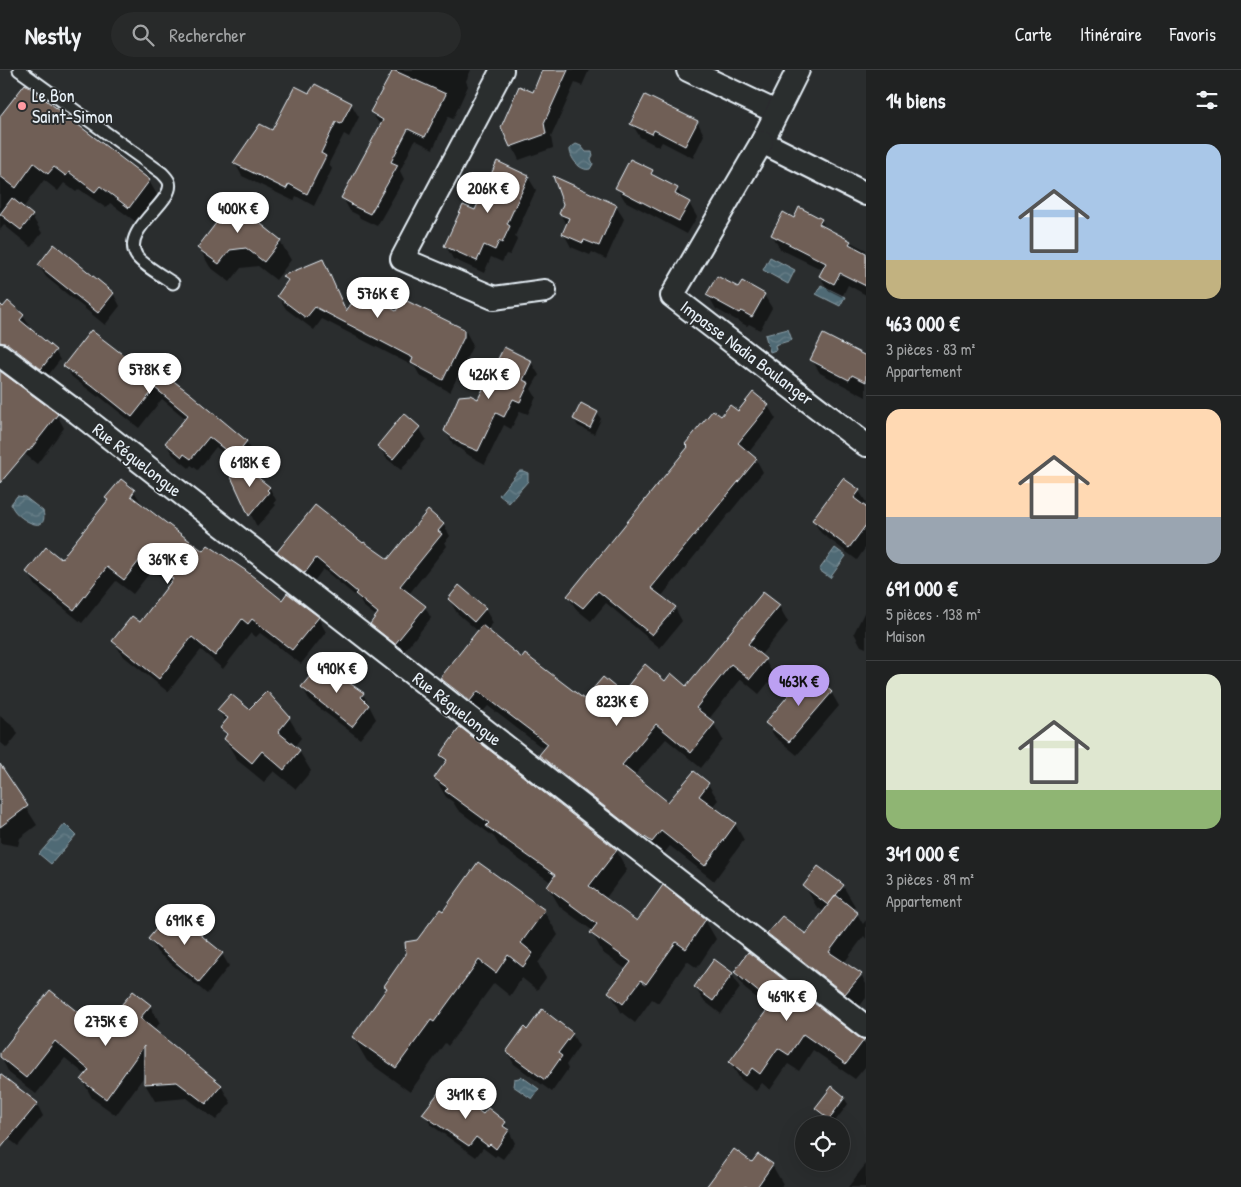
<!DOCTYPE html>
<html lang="fr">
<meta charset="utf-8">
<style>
body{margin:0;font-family:"Patrick Hand",sans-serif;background:#282a2a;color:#f1f3f6;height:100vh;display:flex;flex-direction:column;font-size:19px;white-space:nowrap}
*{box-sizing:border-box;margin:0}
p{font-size:16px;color:#a2a4a5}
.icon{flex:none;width:28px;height:28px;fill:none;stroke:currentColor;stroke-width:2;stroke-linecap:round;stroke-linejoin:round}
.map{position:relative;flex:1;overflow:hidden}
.drawer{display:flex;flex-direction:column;background:#202222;width:375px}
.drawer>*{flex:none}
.tools{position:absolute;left:795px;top:1046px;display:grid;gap:10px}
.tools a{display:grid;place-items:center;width:55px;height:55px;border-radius:50%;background:#202222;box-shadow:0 5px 20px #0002,0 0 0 1px #3d3f40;font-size:25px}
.price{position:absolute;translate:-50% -42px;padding:0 11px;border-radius:18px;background:#fff;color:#222;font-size:16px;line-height:32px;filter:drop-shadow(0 1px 2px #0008)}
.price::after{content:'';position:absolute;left:50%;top:30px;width:15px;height:11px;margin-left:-8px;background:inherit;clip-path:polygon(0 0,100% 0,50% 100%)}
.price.active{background:#bca0f2;color:#111}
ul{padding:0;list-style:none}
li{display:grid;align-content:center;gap:10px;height:265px;padding:0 20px}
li+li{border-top:1px solid #3d3f40}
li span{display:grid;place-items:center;height:155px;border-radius:15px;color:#555}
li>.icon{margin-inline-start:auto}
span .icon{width:90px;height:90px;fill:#fffc;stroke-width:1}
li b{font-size:21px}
h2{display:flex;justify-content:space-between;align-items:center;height:60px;padding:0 20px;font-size:21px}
header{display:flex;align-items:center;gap:30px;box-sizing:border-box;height:70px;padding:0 25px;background:#202222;border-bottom:1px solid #3d3f40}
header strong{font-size:24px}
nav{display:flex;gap:28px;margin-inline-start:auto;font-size:18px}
.search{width:350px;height:45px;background:#282a2a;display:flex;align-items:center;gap:12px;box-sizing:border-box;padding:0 18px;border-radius:28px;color:#a2a4a5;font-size:19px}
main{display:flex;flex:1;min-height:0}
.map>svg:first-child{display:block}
.water{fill:url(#water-waves);stroke:#8da0a9}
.shadow{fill:#0007}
.building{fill:#6f5e57;stroke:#e8f1f8}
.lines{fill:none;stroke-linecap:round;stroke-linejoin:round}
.lane-casing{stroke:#e8f1f8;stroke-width:15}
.street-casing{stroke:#e8f1f8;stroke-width:26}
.lane{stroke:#2a2d2e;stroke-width:11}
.street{stroke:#2a2d2e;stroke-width:22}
.poi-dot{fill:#ff9aa2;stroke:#2a2d2e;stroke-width:2}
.labels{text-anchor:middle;stroke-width:4;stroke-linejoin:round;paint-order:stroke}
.poi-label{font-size:18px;fill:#e8f1f8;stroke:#2a2d2e;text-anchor:start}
.street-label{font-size:18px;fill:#e8f1f8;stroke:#2a2d2e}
</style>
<header>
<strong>Nestly</strong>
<div class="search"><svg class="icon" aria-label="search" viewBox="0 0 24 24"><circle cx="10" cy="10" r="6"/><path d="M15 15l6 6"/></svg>Rechercher</div>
<nav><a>Carte</a><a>Itinéraire</a><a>Favoris</a></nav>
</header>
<main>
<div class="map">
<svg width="866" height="1117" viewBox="0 0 866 1117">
<defs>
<pattern id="water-waves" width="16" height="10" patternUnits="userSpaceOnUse" patternTransform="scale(1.25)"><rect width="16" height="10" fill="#506a75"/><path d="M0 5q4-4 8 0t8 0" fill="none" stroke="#698089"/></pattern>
</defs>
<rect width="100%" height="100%" fill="#2a2d2e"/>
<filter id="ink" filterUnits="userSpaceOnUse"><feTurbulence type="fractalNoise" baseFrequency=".02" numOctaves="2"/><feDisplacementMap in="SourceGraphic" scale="10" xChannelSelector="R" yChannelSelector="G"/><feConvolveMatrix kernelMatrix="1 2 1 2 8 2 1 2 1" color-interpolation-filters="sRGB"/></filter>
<g filter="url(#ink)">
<g class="water">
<path d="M576 74 581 76 586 82H592L593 85 591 89 593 94 590 99C580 102 569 87 570 78Z"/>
<polygon points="770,187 795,200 788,214 763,200"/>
<polygon points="821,215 845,227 840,236 816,224"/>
<polygon points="788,259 792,270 775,275 776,280 770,282 765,265"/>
<polygon points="520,401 523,401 528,403 528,411 509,433 499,425 518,402"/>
<path d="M17 426 25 427 43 441C50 468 14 448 11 434Z"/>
<polygon points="835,478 846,486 830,508 819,500"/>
<polygon points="65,754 76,765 51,794 39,784"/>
<polygon points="521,1006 539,1019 532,1029 513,1016 514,1009 519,1008"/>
</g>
<g class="shadow">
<polygon points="395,0 471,0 466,11 468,16 453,49 448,47 433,79 415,70 400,101 404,109 377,156 360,148 358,145 350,141 343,128 381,56 371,42"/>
<polygon points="544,0 589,0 582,16 575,13 551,67 553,78 519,90 503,57 533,23"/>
<polygon points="310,25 351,34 359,47 349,67 344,64 329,93 332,99 314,136 296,126 294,131 242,106 235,93 273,62"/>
<polygon points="0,48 149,111 159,128 139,154 110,133 106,138 79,119 76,122 64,113 58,121 44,110 23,138 32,146 42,163 31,177 4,155 0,160"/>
<polygon points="697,51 704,65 693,88 662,72 659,77 640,67 632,54"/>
<polygon points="652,101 655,107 677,119 684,130 689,133 697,147 687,164 625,131 617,118"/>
<polygon points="528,107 536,120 515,166 517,170 510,185 506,184 502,192 491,187 484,203 453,189 446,176 476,142"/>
<polygon points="243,130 254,151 280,171 291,190 276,210 258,196 241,198 230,212 210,197 199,178"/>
<polygon points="616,136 624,149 606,189 592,182 590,185 571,177 564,164 567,156 560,144"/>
<polygon points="794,149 821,150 827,160 866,180 866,225 848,215 842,227 828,220 820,206 823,200 780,179 772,165"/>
<polygon points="323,191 330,203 347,242 385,241 397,243 403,231 466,262 473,275 450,322 420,306 415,297 322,249 314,260 286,239 278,226 288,213 284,206"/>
<polygon points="39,195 113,223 120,236 105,255 46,207"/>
<polygon points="738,219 764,225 772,238 760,260 749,254 747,256 716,239 708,225"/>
<polygon points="0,243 23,246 29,255 27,258 55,281 60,290 46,308 0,272"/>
<polygon points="866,288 866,327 820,303 812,290"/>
<polygon points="531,292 539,305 531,319 536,327 528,344 520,341 511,359 504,355 485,394 470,386 453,374 446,361 479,331"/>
<polygon points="65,296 136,296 246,372 253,384 242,397 269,417 276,430 274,433 276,435 257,457 233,407 241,397 216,377 198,400 191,395 189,398 173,385 166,374 186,349 162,329 139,358 99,326 98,327 72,307"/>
<polygon points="0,303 57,345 64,358 37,394 0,364"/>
<polygon points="753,324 768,336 776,349 748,383 756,389 763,402 661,527 675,538 682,551 660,578 606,533 591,551 576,539 568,526 689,378 686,374 721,348 738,343"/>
<polygon points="597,343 601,349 594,364 578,356 574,349"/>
<polygon points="419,358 426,369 401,400 386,388 379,376"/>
<polygon points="844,409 859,421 866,432 864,438 866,439 866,477 857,490 821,463 813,450"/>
<polygon points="121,410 134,421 143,436 203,483 282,531 318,548 326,562 301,594 260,563 256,567 251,563 223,599 201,580 168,622 122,585 114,571 140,554 171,514 152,500 133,524 116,511 82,553 36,516 28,502 61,490 109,431"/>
<polygon points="428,442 444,455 450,466 445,472 447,476 409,524 425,537 431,548 402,584 378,565 371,554 377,547 363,536 359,529 323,499 312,514 285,493 279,482 363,475 388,491"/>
<polygon points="449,529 485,539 493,553 487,560 523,589 584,631 622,625 665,612 687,617 779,536 788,552 760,586 765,590 774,606 759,624 741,609 708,650 714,654 723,670 701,698 666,669 634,706 668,734 694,703 708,714 718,730 712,737 735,754 744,770 714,811 670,776 661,787 549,701 540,685 545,680 488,636 479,646 451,624 442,608 479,562 457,543"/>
<polygon points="866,539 866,578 861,576 854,563"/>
<polygon points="336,598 350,609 355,619 363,624 376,649 360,669 310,631 303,618 331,604"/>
<polygon points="831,622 839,636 797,685 775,667 767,654"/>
<polygon points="219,640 249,640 289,648 301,668 294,677 299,681 311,701 296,719 274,701 264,712 237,690 225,669 227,667 221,658 226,653"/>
<polygon points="0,646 15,658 18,664 7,678 0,672"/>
<polygon points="442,685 616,780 627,800 605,829 638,852 705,850 716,869 697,898 687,891 658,933 652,929 635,953 621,942 610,922 627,900 603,883 592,863 593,861 560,837 548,817 552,813 499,775 494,767 458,740 453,732 446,727 435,708 446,693"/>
<polygon points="2,700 37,755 20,768 18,776 0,773 0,701"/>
<polygon points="818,798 843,816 855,836 852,840 857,844 863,854 866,850 866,869 864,866 844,893 861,904 866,914 866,928 856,941 779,881 769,864 806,866 824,842 816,836 805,816"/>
<polygon points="544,841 558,865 538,893 546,908 537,920 522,908 510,926 494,913 448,976 445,973 410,1022 367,991 353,967 387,920 385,916 418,871 443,843"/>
<polygon points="150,869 222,884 229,896 207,924 157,882"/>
<polygon points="714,891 732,904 740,918 721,944 703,930 695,917"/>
<polygon points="735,902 863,971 866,975 866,996 855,1009 813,980 799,1001 788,994 770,1020 762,1013 756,1021 740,1009 730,992 770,938 745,919"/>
<polygon points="50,922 101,962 150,936 160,953 153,961 221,1016 231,1033 216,1050 187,1028 155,1031 145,1014 145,1005 116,1045 92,1028 83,1011 87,1006 65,988 36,1024 9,1003 0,985"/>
<polygon points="528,962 572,964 579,976 566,995 568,999 552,1022 514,994 507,982"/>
<polygon points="0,1019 37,1034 43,1046 18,1076 0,1062"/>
<polygon points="844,1028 848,1034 833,1054 821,1045 817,1039"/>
<polygon points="488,1040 505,1053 515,1073 503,1089 497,1085 495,1087 483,1078 476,1087 431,1055 424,1044 484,1046"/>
<polygon points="753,1094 772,1095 783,1114 781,1117 708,1117"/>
<polygon points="866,1094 866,1117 848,1117"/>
</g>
<g class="building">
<polygon points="393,0 446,24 425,67 408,59 391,92 398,95 370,144 351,135 352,134 341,128 383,50 370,42"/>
<polygon points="542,0 568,0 544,53 546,64 510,77 501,57 519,16 533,22"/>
<polygon points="25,14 150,110 129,138 100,116 95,122 69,102 66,106 54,97 48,104 34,93 16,118 0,106 0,46"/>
<polygon points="315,14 352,33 341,54 336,52 321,83 326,86 307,124 289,114 286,119 233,93 260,54 272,60 295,16 309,23"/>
<polygon points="645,25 698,51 685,76 654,60 652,64 630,54"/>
<polygon points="630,89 653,100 651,104 678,118 675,124 690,132 679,151 615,118"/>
<polygon points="497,91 529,106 507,154 510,156 502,173 499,171 495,180 484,175 477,191 444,176 463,135 475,140"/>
<polygon points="553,106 617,135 599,176 584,170 583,173 562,164 569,148 559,144 563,134"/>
<polygon points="12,128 33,145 21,160 0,144"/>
<polygon points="244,129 246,142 281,170 264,192 246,178 230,180 219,194 197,178 220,148 218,132"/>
<polygon points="799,137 822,149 819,154 851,171 849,174 866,183 866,216 840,203 834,214 819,206 826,193 771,165 783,142 794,148"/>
<polygon points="54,174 114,223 98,243 38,195"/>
<polygon points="323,189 346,241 359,223 385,239 387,236 396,241 403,229 464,259 464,267 443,310 411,293 413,288 315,237 306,248 277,226 288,210 282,206"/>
<polygon points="717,206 738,217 742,211 765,224 752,247 741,241 739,243 706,225"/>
<polygon points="8,231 24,245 20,250 56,280 41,299 8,274 0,272 0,234 3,237"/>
<polygon points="91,260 135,294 142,287 192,325 247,371 234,387 209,367 191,389 184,384 182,387 165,373 188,345 155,318 132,347 92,315 91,316 63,296"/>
<polygon points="823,264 866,286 866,312 852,305 849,310 810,290"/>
<polygon points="504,277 532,291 523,310 529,313 520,332 513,329 504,347 496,343 478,381 461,374 444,361 459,326 470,325 478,329"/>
<polygon points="0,301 58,344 29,381 28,380 0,413"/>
<polygon points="753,322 769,335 738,373 757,389 651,518 676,537 652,565 598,521 583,538 567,526 688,377 685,374 713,340 721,346 730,335 738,341"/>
<polygon points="581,333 598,342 590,358 573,349"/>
<polygon points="404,343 420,357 393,389 377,376"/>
<polygon points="241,394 270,417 267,420 269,422 249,446 231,407"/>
<polygon points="843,408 860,420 854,428 866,437 866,455 849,478 812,450"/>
<polygon points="121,409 135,420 131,426 203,481 208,475 245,500 282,530 287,523 319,547 292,580 252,549 248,554 242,549 215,586 192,567 159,609 112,571 132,546 140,552 173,509 143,486 124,510 107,497 74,540 26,502 46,477 61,489 108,430 105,428"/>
<polygon points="315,435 363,473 364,472 388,489 428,440 444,454 438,461 442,464 400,516 426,536 395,574 370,554 378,543 355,524 357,522 316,488 305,503 277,482"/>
<polygon points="459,515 486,538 474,552 448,529"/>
<polygon points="763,522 780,535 748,574 766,589 750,609 731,594 696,638 715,653 691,683 656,654 622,695 668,732 694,701 709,713 699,726 736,753 705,796 661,761 652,772 633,759 539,685 548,674 478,621 470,631 440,608 482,555 522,588 525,584 584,629 603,607 622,623 645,594 665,611 671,603 686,616"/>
<polygon points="320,594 331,602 336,596 351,608 348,612 364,623 361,627 369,635 352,657 301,617"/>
<polygon points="809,601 832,622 789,672 765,653"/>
<polygon points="267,621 290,647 278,662 300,680 284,700 262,681 252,693 224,669 227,664 220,658 228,648 217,640 231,624 249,639"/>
<polygon points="460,657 617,780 589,816 637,851 663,815 706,849 686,879 676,872 646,914 641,910 623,934 608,922 631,892 590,863 597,854 547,817 555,805 486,756 489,753 445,721 448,718 434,708 447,690 440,685"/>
<polygon points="0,694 28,736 0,757"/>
<polygon points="478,792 545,840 521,873 533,883 523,897 508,885 496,903 479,890 434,952 431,950 396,998 352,967 387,918 384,916 406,884 405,872 417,870 440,839 443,841"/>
<polygon points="818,796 844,815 828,835 803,816"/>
<polygon points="836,825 858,843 829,882 862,904 845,924 767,863 782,846 806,864"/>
<polygon points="171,841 223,883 199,912 148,869"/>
<polygon points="748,882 858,967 864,970 846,994 803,964 789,985 778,978 760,1004 752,998 746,1006 729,992 772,933 734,902"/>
<polygon points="714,889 733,903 713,931 694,917"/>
<polygon points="50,920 100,960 133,921 151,935 140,948 222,1015 206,1034 177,1012 144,1014 144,976 106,1029 81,1010 89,1000 55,971 26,1008 0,987 0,983"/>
<polygon points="542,939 573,963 558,983 562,986 545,1010 506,982 524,957 527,960"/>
<polygon points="0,1004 38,1033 0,1079"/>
<polygon points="832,1016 845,1027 829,1049 815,1038"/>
<polygon points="442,1018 456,1028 458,1026 483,1044 488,1038 506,1052 503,1056 509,1060 496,1079 490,1074 488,1076 476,1067 469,1076 422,1044"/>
<polygon points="734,1079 752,1092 758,1084 773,1094 757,1117 706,1117"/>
</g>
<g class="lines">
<g class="lane-casing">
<path id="lane" d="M19 0 162 103C164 105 168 109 169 112 176 131 121 159 136 185 141 194 164 207 173 213"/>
</g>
<g class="street-casing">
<g id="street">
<polyline points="502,0 402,189 494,228 545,221"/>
<polyline points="688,0 776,42"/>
<polyline points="798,0 762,72 866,124"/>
<polyline points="762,72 672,226 866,375"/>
<polyline points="0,285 78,343 866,957"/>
</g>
</g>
<use href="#lane" class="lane"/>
<use href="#street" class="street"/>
</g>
</g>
<circle class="poi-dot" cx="22" cy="36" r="5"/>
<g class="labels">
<g class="poi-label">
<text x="32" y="32">Le Bon<tspan x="32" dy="21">Saint-Simon</tspan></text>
</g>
<g class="street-label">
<text transform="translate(747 283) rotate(37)" y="6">Impasse Nadia Boulanger</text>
<text transform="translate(137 390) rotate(38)" y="6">Rue Réguelongue</text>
<text transform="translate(457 639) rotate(38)" y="6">Rue Réguelongue</text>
</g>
</g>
</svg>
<div class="tools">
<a><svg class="icon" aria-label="locate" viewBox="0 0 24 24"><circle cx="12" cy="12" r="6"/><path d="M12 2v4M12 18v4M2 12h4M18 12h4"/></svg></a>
</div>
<b class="price" style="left:488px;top:144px">206K €</b>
<b class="price" style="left:238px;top:164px">400K €</b>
<b class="price" style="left:378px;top:249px">576K €</b>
<b class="price" style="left:150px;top:325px">578K €</b>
<b class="price" style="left:489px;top:330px">426K €</b>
<b class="price" style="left:250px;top:418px">618K €</b>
<b class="price" style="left:168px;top:515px">369K €</b>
<b class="price" style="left:337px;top:624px">490K €</b>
<b class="price active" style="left:799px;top:637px">463K €</b>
<b class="price" style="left:617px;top:657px">823K €</b>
<b class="price" style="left:185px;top:876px">691K €</b>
<b class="price" style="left:787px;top:952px">469K €</b>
<b class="price" style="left:106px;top:977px">275K €</b>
<b class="price" style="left:466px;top:1050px">341K €</b>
</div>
<section class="drawer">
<h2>14 biens<svg class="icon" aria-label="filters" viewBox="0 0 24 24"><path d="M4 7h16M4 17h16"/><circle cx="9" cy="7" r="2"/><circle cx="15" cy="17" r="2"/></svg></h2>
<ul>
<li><span style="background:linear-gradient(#a9c7e8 75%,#c2b280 0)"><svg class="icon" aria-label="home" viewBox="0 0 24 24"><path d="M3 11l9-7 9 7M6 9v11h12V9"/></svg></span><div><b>463 000 €</b><p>3 pièces · 83 m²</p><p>Appartement</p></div></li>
<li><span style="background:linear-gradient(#ffd9b3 70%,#9aa5b1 0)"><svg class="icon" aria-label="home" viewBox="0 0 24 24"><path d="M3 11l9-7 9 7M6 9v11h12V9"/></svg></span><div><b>691 000 €</b><p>5 pièces · 138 m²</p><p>Maison</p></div></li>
<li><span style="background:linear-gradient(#dfe7d0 75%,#8fb573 0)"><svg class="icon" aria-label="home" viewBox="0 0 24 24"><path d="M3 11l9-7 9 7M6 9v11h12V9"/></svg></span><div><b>341 000 €</b><p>3 pièces · 89 m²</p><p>Appartement</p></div></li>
</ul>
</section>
</main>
